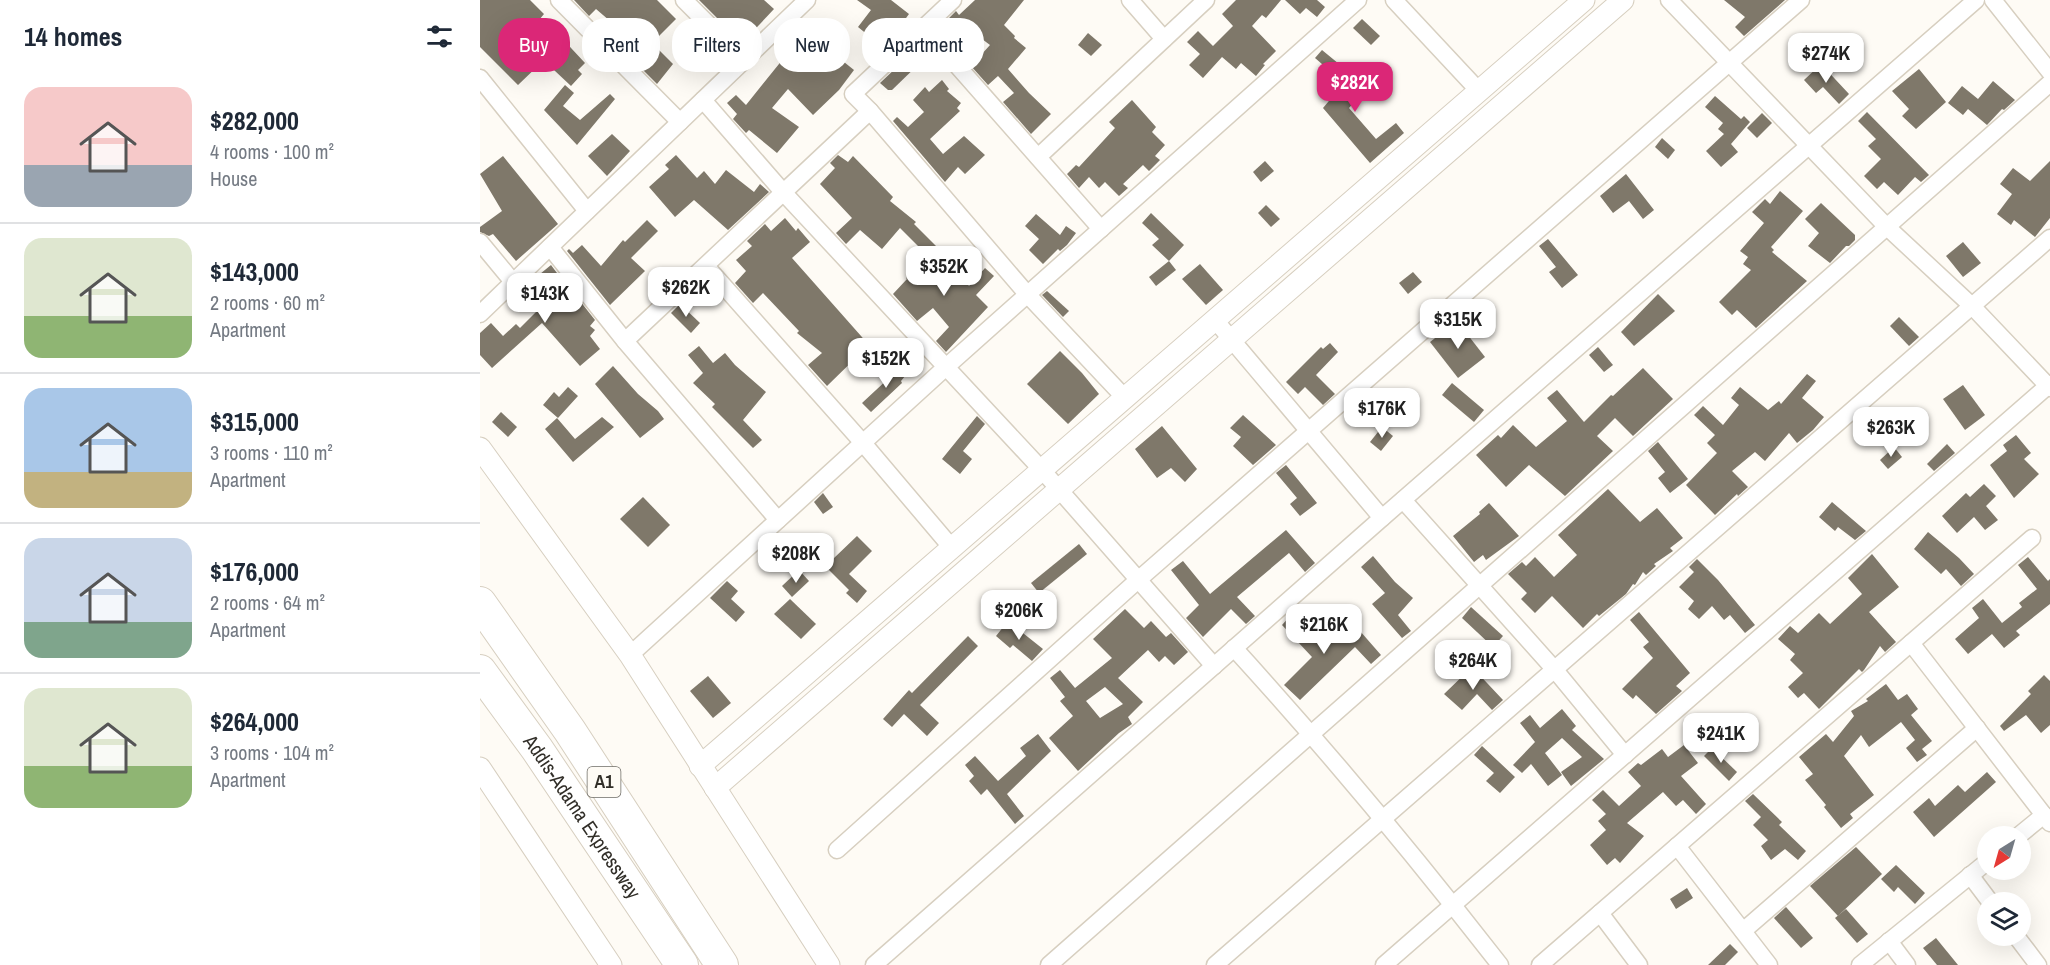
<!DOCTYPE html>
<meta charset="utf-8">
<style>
body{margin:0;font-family:"Archivo Narrow",sans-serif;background:#f2f2f3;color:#1f2937;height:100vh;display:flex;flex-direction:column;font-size:22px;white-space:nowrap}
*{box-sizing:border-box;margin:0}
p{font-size:20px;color:#747a83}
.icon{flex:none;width:33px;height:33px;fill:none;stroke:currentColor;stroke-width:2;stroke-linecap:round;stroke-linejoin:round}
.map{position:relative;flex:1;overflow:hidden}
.sheet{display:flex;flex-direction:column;background:#fff;width:480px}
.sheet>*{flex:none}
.guide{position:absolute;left:18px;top:18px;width:570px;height:54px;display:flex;gap:12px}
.needle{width:39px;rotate:217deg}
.controls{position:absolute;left:1497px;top:826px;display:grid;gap:12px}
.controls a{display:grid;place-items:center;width:54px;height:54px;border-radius:50%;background:#fff;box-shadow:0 6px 24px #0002;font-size:30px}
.price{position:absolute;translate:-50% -51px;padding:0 14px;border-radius:12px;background:#fff;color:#222;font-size:20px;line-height:39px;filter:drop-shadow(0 2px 3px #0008)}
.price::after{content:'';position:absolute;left:50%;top:36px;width:18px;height:14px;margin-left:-9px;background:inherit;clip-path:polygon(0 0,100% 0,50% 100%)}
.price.selected{background:#db2777;color:#fff}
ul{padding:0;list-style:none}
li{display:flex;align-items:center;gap:18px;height:150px;padding:0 24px}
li+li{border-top:2px solid #e0e1e3}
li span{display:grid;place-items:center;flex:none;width:168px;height:120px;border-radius:18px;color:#555}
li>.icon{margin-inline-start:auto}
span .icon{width:72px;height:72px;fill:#fffc;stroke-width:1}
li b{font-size:26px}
h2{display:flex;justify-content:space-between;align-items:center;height:72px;padding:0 24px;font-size:26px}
.chip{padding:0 21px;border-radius:24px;background:#fff;box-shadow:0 6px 24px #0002;font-size:21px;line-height:54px}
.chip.selected{background:#db2777;color:#fff}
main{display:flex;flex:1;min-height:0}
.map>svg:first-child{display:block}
.building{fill:#7f786a;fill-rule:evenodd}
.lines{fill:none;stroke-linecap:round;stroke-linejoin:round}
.minor-casing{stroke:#d7cfc0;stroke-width:19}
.tertiary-casing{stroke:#d7cfc0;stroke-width:23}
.motorway-casing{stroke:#d7cfc0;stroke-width:34}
.minor{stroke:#fff;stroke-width:16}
.tertiary{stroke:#fff;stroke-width:21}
.motorway{stroke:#fff;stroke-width:32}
.labels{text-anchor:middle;stroke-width:4.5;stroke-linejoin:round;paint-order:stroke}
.shield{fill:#fefbf5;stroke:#6e6c66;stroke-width:1.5}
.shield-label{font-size:18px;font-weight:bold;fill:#312e28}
.street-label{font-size:20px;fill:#312e28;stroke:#fefbf5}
</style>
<main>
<section class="sheet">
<h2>14 homes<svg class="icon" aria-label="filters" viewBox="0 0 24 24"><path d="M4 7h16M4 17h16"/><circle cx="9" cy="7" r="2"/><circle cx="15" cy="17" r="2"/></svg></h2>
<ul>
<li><span style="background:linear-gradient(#f6c9c9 65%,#9aa5b1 0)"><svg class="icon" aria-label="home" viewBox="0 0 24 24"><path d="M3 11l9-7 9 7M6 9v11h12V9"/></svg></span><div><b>$282,000</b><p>4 rooms · 100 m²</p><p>House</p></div></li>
<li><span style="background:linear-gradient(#dfe7d0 65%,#8fb573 0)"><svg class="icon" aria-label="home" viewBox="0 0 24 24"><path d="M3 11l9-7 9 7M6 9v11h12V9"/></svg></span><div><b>$143,000</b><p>2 rooms · 60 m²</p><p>Apartment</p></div></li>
<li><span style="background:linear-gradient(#a9c7e8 70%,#c2b280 0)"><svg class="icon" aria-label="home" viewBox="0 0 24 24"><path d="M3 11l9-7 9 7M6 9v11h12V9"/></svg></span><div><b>$315,000</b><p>3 rooms · 110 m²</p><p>Apartment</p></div></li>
<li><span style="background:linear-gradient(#c9d6e8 70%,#7fa58c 0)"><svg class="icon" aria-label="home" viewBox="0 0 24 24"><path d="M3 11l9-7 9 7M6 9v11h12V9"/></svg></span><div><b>$176,000</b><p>2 rooms · 64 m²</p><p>Apartment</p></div></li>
<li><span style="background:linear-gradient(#dfe7d0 65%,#8fb573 0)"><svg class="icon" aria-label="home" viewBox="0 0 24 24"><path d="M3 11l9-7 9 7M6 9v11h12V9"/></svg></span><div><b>$264,000</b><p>3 rooms · 104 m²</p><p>Apartment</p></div></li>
</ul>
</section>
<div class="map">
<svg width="1570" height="965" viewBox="0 0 1570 965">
<rect width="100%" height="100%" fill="#fefbf5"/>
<g class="building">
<polygon points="0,0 50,0 64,14 59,20 75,37 78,34 105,63 98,70 102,74 91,86 74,70 62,62 38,85 0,47"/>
<polygon points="94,0 177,0 196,19 172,43 193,64 177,84 159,66 166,59 144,33 116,9 109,16"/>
<polygon points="219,0 284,0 294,9 262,43"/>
<polygon points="377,0 411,0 429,14 404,48 378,27 391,10"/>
<polygon points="495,0 544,0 524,25 535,36 534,38 546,48 528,69 549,93 571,114 551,134 523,102 534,93 518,76 508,85 491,66 510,45 482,24 475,31 466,21 476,11 479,15"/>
<polygon points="756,0 801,0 786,18 782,15 772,26 796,51 783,64 785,65 776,76 761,63 756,69 742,57 723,78 709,65 720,54 707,42 718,31 733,46 753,26 742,14"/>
<polygon points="805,0 837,0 845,7 837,17 826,8 820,14"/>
<polygon points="1244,0 1305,0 1264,36 1255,27 1265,17"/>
<polygon points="882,19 900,36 891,45 873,28"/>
<polygon points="330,28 351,48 349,50 374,70 359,90 333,115 308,89 292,108 319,127 297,153 269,130 266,133 253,119 257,114 247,103 256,95 266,105 303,59 302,58"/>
<polygon points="608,33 622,45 611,56 598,45"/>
<polygon points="842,50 887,87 869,108 896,139 916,123 924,133 890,163 843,108 864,83 835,58"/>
<polygon points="434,51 443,60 412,90 408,90 400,83"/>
<polygon points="1341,64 1369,94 1359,104 1343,87 1336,93 1324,80"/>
<polygon points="1439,69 1466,102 1436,129 1422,116 1429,109 1412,91"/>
<polygon points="462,80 469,89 467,91 481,103 477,108 480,111 450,139 463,154 484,136 505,155 485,174 478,167 465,182 413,121 417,117 428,127 444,112 433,100 445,87 449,92"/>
<polygon points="1513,81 1535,100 1524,110 1522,109 1507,125 1488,109 1483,115 1468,103 1482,86 1498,99"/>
<polygon points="85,85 94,93 83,106 100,120 130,94 135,99 97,145 64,110"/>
<polygon points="1235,96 1261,119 1264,116 1270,122 1251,144 1258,152 1241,167 1226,151 1244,134 1238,129 1243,123 1225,107"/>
<polygon points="652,100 676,127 672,132 685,145 675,156 680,160 669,171 663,165 643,184 648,188 639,196 625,182 619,188 609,177 599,188 587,174 596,165 599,167 635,128 629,122"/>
<polygon points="1387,112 1449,175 1441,182 1435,177 1418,195 1404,182 1397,189 1384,176 1401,159 1388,146 1396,139 1378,121"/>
<polygon points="1282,113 1292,123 1277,138 1267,128"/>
<polygon points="132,134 150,151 127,176 108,156"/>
<polygon points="1182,138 1195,150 1188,159 1175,147"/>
<polygon points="196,155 217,178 224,171 235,184 246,170 274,192 280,184 289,192 248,230 214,200 195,217 169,187 189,169 185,165"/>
<polygon points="358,155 368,162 373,156 413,197 410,201 436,222 434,224 458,248 449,257 420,228 402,249 380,230 366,244 356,233 372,218 340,184 355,168 350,163"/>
<polygon points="23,156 78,224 36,261 13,234 9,236 0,232 0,227 22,211 0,174"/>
<polygon points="785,161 794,171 781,182 773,172"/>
<polygon points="1570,161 1570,218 1555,237 1534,220 1531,225 1517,214 1532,194 1520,184 1533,168 1550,181"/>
<polygon points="1146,174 1174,210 1163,219 1149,201 1133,213 1120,196"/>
<polygon points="1300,191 1323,211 1291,247 1294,250 1292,252 1327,281 1276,328 1257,310 1252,315 1239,302 1271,270 1263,264 1268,257 1260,251 1284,223 1272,212 1285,199 1290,204"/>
<polygon points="1341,203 1375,235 1375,240 1369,246 1366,246 1350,263 1328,246 1339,233 1325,219"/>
<polygon points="786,205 800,219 791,227 778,213"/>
<polygon points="671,213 704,245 689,261 672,245 679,239 662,223"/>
<polygon points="556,214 580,235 586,226 596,233 587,245 580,251 578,249 563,264 549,250 559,239 545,226"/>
<polygon points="305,218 316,231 318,228 330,242 312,258 389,345 347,386 328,365 342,353 317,333 319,331 283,293 273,303 255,283 266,271 256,260 272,246 267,241 285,224 291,231"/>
<polygon points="167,220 178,231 151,258 165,271 130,305 87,251 89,249 93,253 102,245 121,266 143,240 145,242"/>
<polygon points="1068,239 1098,275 1082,288 1069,272 1076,267 1059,246"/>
<polygon points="1483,242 1501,263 1483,277 1466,256"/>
<polygon points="457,252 475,268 489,286 505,268 514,276 496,295 508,307 466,352 456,341 469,327 453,308 437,321 413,294 427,279 426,278"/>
<polygon points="689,261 696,270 676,286 669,277"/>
<polygon points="720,264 743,290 726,305 702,279"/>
<polygon points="71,265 80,277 69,288 86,305 96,296 115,320 110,326 115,330 110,336 120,349 100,366 62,323 12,368 0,355 0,333 11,323 23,336 36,324 40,328 56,312 38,292"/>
<polygon points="933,272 942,282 928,294 919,283"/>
<polygon points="567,291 589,311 583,317 562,295"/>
<polygon points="1178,294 1195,311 1154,346 1141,332"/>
<polygon points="200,304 220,323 211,333 191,313"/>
<polygon points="1419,317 1439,337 1429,346 1410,326"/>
<polygon points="977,321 1005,357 978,378 950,342"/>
<polygon points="850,343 858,352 836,375 855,394 843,405 825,387 818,394 806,382 841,347 843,349"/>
<polygon points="219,346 233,363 245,353 255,365 286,392 263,420 282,440 273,448 232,407 235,404 213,383 223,373 208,355"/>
<polygon points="1118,347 1133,365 1124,372 1109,355"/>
<polygon points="580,351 602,373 619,394 588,424 547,384"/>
<polygon points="424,364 430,370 421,381 422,383 391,412 382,403"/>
<polygon points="133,366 158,394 178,411 184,419 160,438 115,384"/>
<polygon points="1163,368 1193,399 1153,436 1135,418 1117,436 1133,451 1085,496 1049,465 1026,487 996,455 1018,435 1021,438 1033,425 1056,447 1087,421 1067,398 1077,390 1104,422 1131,395 1133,396"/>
<polygon points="1327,374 1336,381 1322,398 1344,417 1333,430 1317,443 1309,433 1285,461 1275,452 1252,471 1268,487 1258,496 1257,494 1235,515 1206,485 1237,453 1227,443 1235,435 1214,415 1223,406 1243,425 1259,405 1251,398 1260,387 1288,410 1299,401 1301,404"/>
<polygon points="972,383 1004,410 994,422 962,395"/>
<polygon points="1483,385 1505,415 1485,430 1463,399"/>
<polygon points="88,387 98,396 78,418 63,405 74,392 79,397"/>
<polygon points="21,412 37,427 28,437 12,422"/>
<polygon points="763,415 796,445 773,465 753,446 761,437 750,428"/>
<polygon points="497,416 505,424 483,451 492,459 480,474 462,459"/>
<polygon points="122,417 134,427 93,462 65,429 77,418 95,439"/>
<polygon points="682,426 717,469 705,482 691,468 677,478 655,449"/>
<polygon points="902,427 913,436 901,451 890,442"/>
<polygon points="1536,435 1551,453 1544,459 1559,474 1534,498 1510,465 1527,451 1523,445"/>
<polygon points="1178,442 1208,479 1190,493 1178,478 1185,472 1168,451"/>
<polygon points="1467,444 1475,453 1454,471 1447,464"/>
<polygon points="1414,447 1422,457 1408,469 1400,460"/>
<polygon points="806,465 837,503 820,516 810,504 817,498 796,473"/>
<polygon points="1504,484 1516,496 1506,506 1518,520 1505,530 1494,517 1477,533 1462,516 1486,493 1490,497"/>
<polygon points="1128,489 1160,522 1177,508 1203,538 1190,548 1193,551 1174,564 1176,566 1166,575 1163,572 1155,585 1153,584 1146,594 1119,616 1117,614 1103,628 1072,596 1055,613 1041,599 1047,593 1028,574 1042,562 1046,566 1055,557 1074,577 1097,555 1078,535"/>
<polygon points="343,493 353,507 343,514 334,502"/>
<polygon points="163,497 190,525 168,547 140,519"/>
<polygon points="1352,502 1386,531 1375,540 1358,527 1355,531 1339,517"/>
<polygon points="1009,503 1039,536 1006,560 1003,555 994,562 973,536 1000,514 999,512"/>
<polygon points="806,530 835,563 825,572 809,553 757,597 775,616 766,624 751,609 723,637 706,618 719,605 691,570 703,561 730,594"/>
<polygon points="1448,532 1479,558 1494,574 1481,586 1466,569 1461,574 1434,549"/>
<polygon points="377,536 392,551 369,574 387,591 377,603 366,593 369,590 344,565 351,557 353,559"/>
<polygon points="599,544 607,554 559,593 551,583"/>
<polygon points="1392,554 1419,587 1389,612 1416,642 1405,652 1400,646 1384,670 1382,672 1379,669 1339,709 1324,693 1318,698 1308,687 1323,673 1310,660 1315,654 1298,639 1310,626 1318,633 1339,613 1350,624 1382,594 1368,578"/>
<polygon points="893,556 915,582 933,598 918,615 931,631 922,638 892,604 905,593 881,567"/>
<polygon points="1548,557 1568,581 1570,579 1570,604 1536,631 1540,635 1524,648 1512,634 1488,654 1475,639 1499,618 1492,608 1503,599 1522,623 1542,607 1539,603 1557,589 1538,565"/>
<polygon points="1217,559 1238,580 1275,625 1265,633 1250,615 1244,620 1232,606 1219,619 1208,609 1214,601 1199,587 1214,572 1209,567"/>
<polygon points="319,570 329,581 312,597 302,586"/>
<polygon points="247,581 258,591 251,599 265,612 256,622 230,598"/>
<polygon points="310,599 336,624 321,639 294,614"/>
<polygon points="991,607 1023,636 1013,647 982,618"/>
<path d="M645 609 664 628 671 621 686 637 691 633 708 652 694 665 685 656 679 662 668 650 638 678 663 702 648 717 652 724 639 733 598 771 569 738 593 716 580 701 585 697 570 678 580 670 595 688 632 658 613 639ZM625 687 643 704 620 718 606 701Z"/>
<polygon points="1159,612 1210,673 1196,686 1202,691 1176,714 1156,695 1153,699 1142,689 1173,658 1163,647 1169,642 1150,620"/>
<polygon points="811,615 842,647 848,641 850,643 873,623 901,655 891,664 875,647 820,700 804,685 832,657 802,625"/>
<polygon points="528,621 563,649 552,661 533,645 530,648 516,636"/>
<polygon points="488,636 498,646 440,705 459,723 447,736 424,714 412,727 403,719 429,690 432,693"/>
<polygon points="992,667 1023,700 1012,710 997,694 982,710 964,694"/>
<polygon points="1564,675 1570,681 1570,725 1561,733 1546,715 1524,731 1520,726 1551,694 1548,691"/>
<polygon points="228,676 251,703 233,718 210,691"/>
<polygon points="1406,684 1418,700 1427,694 1438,709 1431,715 1452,741 1442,749 1447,755 1437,762 1426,748 1435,740 1421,722 1389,747 1381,735 1364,756 1394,795 1370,814 1373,818 1361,828 1344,807 1346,805 1325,780 1333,774 1319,757 1346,734 1353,742 1374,716 1371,711 1388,701 1386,699"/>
<polygon points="1082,709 1096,726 1092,730 1124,759 1091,786 1081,772 1102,757 1082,738 1065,753 1082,775 1068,786 1051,764 1042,773 1033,765 1055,742 1040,723 1050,715 1060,728"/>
<polygon points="558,734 571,751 527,794 544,816 535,824 507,789 501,795 489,781 494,776 485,765 495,756 518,781 546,756 540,748"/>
<polygon points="1204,745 1218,763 1201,776 1226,804 1216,814 1203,800 1196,806 1183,792 1147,823 1164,836 1140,863 1135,858 1127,865 1110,845 1126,830 1118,821 1126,814 1112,800 1123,790 1139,806 1161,786 1148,772 1158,763 1161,765 1182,749 1188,757"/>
<polygon points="1002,746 1035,777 1020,793 1006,781 1014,773 994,755"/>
<polygon points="1232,748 1257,772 1249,781 1224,756"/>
<polygon points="1507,772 1516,782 1454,837 1433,812 1449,798 1455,806 1478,785 1485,792"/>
<polygon points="1273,794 1302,822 1299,825 1326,851 1318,860 1305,849 1291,860 1281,846 1288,840 1273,825 1281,817 1265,801"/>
<polygon points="1376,847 1402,874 1358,916 1330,886"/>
<polygon points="1416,865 1445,893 1435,904 1418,887 1414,892 1401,879"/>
<polygon points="1207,888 1213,898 1196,909 1190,899"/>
<polygon points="1306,907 1333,938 1321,948 1294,918"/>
<polygon points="1366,909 1388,934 1377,943 1355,918"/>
<polygon points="1456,938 1478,965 1457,965 1443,948"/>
<polygon points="1250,944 1258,952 1245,965 1228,965"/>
</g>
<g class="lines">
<g class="minor-casing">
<g id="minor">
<polyline points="79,0 200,122"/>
<polyline points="204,0 264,60"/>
<polyline points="650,0 684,39"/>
<polyline points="914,0 999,91"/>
<polyline points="1189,0 1407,227 1492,306 1570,388"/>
<polyline points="1513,0 1570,72"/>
<polyline points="444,28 621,229"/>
<polyline points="0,78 107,211"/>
<polyline points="223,100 303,192 562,470 734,666"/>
<polyline points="390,111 373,94 473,0"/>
<polyline points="558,157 726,0"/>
<polyline points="0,242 33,282"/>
<polyline points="70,247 145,341 298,520"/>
<polyline points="226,266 383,443 472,548"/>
<polyline points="0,314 327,0"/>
<polyline points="735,320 902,518"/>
<polyline points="145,341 390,111 547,294 645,398"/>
<polyline points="923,500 1075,670 1145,755"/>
<polyline points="1431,643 1570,823"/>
<path d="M754 648C847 750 935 856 1020 965"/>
<polyline points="150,655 466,367 878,0"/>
<polyline points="1537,837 1564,815"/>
<polyline points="1197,846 1289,965"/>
<polyline points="357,850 658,580 1321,0"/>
<polyline points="1490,875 1511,903"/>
<polyline points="1120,913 1159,965"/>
<polyline points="1263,931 1497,728"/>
<polyline points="1536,936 1558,965"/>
<polyline points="1409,941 1427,965"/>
<polyline points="394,965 902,518 1496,0"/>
<polyline points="569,965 1570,83"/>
<polyline points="735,965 1570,238"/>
<polyline points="904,965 1570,384"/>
<polyline points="1060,965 1552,538"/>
<polyline points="1380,965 1508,861"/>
</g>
</g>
<g class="tertiary-casing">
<g id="tertiary">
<polyline points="0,448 150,655 349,965"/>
<polyline points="220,766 1104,0"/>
<polyline points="0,768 131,965"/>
<polyline points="235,788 1143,0"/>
</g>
</g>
<g class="motorway-casing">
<g id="motorway">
<polyline points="0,603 90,731 242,965"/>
<path id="s1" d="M0 671 57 749 202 965"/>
</g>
</g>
<use href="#minor" class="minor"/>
<use href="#tertiary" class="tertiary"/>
<use href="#motorway" class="motorway"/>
</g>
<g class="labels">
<rect class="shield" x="107.5" y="767" width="33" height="30" rx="4.5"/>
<g class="shield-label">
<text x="124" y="788">A1</text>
</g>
<g class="street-label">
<text dy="7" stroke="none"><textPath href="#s1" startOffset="178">Addis-Adama Expressway</textPath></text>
</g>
</g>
</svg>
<div class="controls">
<a><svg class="needle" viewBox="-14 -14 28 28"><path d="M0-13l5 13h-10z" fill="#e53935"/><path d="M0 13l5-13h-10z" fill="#747a83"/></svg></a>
<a><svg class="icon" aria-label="layers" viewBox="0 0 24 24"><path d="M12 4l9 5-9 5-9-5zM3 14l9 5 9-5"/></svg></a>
</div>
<b class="price" style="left:1346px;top:84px">$274K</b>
<b class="price selected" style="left:875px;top:113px">$282K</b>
<b class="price" style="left:464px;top:297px">$352K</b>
<b class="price" style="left:206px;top:318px">$262K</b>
<b class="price" style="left:65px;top:324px">$143K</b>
<b class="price" style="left:978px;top:350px">$315K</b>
<b class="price" style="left:406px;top:389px">$152K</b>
<b class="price" style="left:902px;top:439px">$176K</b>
<b class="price" style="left:1411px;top:458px">$263K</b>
<b class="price" style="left:316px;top:584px">$208K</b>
<b class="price" style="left:539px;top:641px">$206K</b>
<b class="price" style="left:844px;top:655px">$216K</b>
<b class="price" style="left:993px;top:691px">$264K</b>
<b class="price" style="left:1241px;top:764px">$241K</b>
<div class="guide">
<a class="chip selected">Buy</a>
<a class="chip">Rent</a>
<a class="chip">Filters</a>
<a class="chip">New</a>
<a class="chip">Apartment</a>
</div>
</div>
</main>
